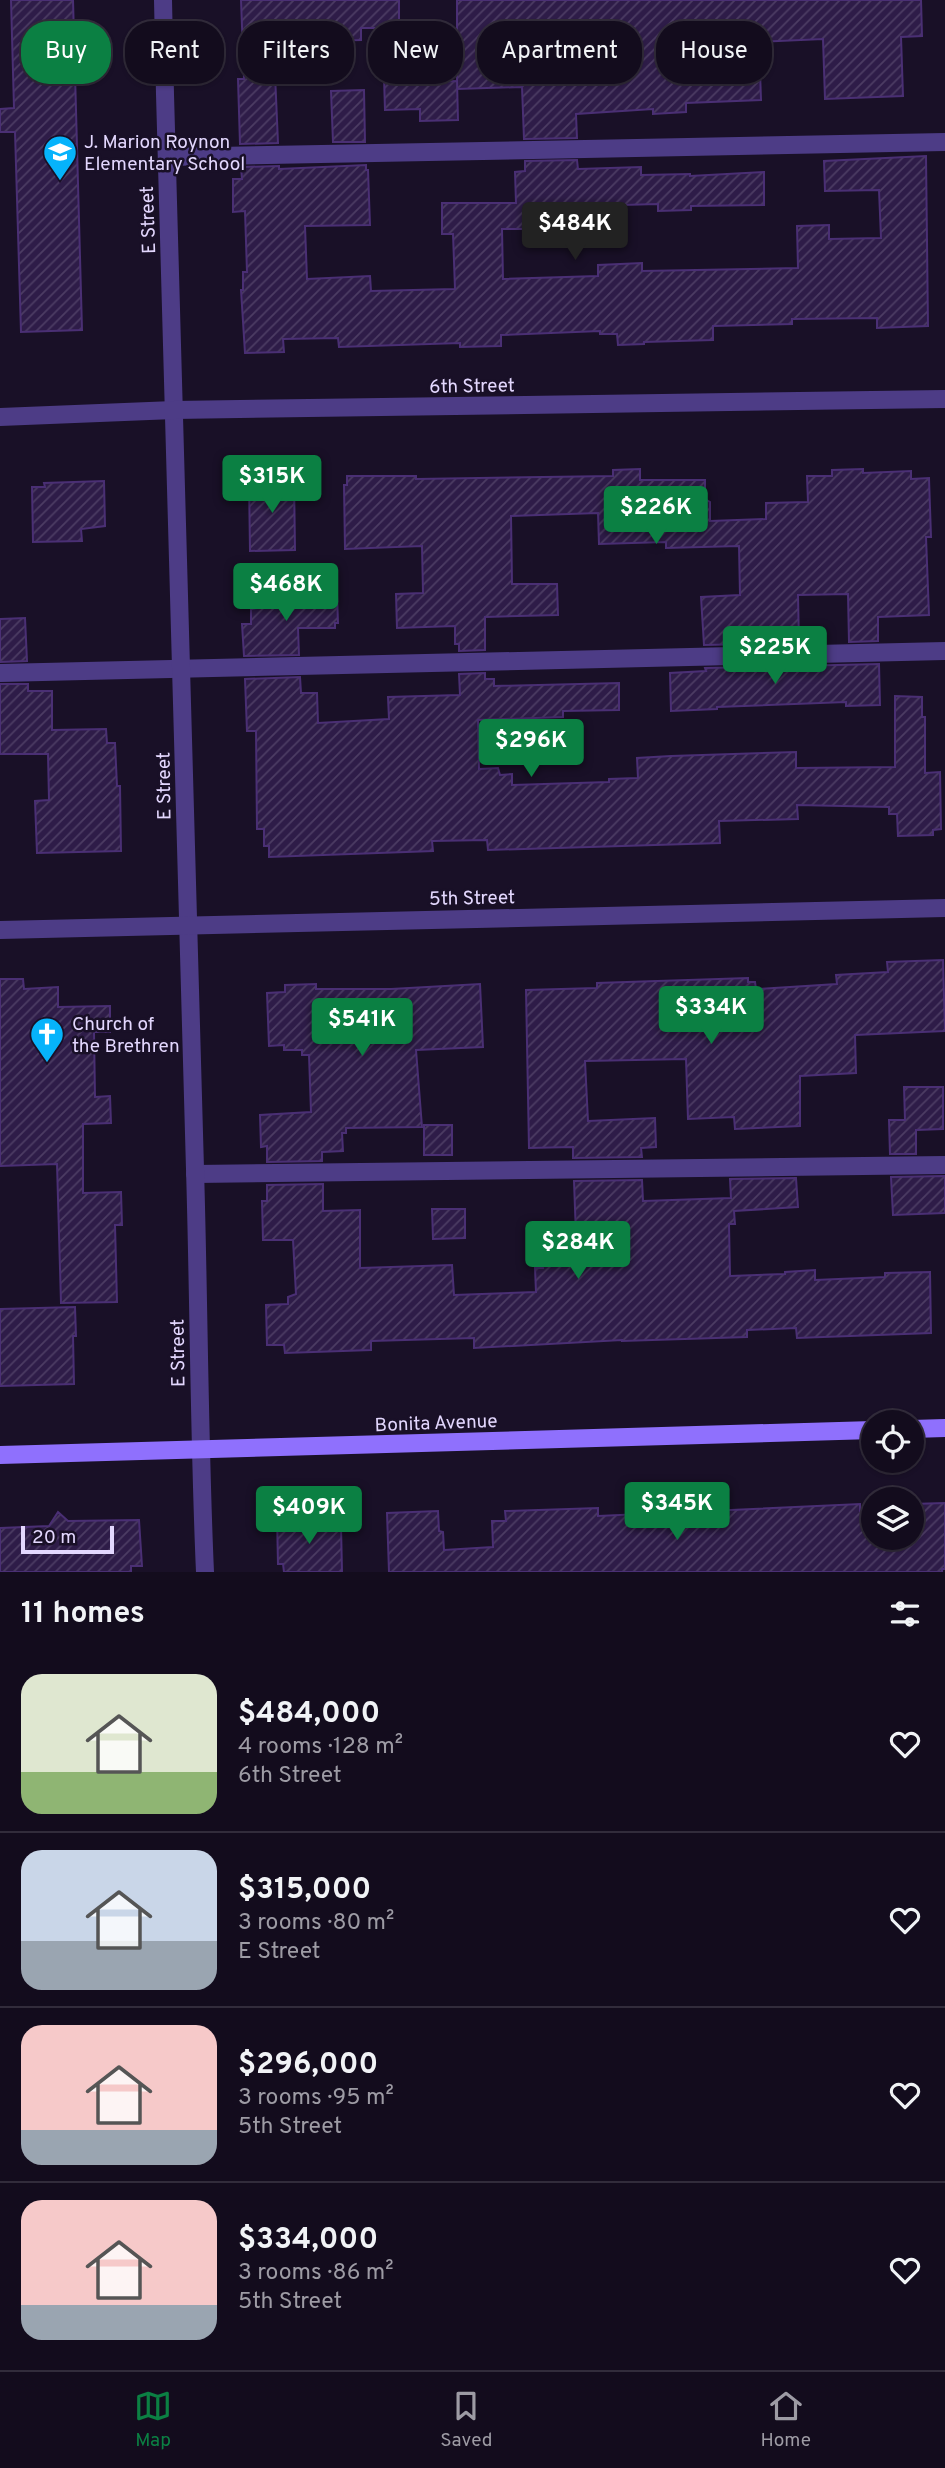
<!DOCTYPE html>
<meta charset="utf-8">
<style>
body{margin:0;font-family:Overpass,sans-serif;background:#1c1526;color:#f1f3f6;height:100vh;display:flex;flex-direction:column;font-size:26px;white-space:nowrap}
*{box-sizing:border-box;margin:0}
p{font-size:23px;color:#9d9ba4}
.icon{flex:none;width:38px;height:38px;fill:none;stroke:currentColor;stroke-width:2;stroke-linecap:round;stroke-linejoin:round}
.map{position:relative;height:1572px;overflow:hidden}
.panel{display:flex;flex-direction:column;background:#130c1d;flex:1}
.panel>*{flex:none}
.hud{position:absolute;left:21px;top:21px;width:903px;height:63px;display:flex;gap:14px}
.controls{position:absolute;left:861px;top:1410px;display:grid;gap:14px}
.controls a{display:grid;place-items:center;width:63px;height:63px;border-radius:50%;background:#130c1d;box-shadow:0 2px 5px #0004,0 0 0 2px #322c3b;font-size:35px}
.scale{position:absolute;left:21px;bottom:18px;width:93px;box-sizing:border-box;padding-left:7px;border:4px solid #e3d7fe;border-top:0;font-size:19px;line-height:24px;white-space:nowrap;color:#e3d7fe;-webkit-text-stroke:5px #191027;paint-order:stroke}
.price{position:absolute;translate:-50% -60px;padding:0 16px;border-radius:7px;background:#0b8043;color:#fff;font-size:23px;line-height:46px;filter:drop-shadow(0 2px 4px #0008)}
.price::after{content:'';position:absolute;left:50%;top:42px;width:21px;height:16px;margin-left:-10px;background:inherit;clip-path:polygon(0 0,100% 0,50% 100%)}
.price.on{background:#222;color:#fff}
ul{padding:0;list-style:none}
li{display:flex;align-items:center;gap:21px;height:175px;padding:0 21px}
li+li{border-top:2px solid #322c3b}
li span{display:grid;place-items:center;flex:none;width:196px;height:140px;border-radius:21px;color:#555}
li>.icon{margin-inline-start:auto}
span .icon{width:84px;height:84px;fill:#fffc;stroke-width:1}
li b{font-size:30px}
h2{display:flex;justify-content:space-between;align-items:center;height:84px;padding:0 21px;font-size:30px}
.pill{padding:0 24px;border-radius:28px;background:#130c1d;box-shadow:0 2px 5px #0004,0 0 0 2px #322c3b;font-size:24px;line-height:63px}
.pill.on{background:#0b8043;color:#fff}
.dock{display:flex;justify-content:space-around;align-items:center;height:98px;border-top:2px solid #322c3b;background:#130c1d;font-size:19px;color:#9d9ba4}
.dock a{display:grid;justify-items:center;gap:4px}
.dock .on{color:#0b8043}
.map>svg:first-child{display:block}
.building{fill:url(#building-hatch);stroke:#4a2f74;stroke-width:2}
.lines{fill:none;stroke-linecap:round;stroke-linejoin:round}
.lane{stroke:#4d3c86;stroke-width:18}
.street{stroke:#4d3c86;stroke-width:18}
.secondary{stroke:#8f70fd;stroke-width:18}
.labels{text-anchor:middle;stroke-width:5;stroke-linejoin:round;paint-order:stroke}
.poi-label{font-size:19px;fill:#e3d7fe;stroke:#191027;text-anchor:start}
.street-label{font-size:19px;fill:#e3d7fe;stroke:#191027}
</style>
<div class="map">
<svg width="945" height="1572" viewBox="0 0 945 1572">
<defs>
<pattern id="building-hatch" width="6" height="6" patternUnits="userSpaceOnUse" patternTransform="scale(1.75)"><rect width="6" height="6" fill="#2e1c48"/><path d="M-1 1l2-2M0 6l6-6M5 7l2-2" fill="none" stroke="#4c3c63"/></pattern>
</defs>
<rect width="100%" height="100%" fill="#191027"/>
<g class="building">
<polygon points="11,0 73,0 82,330 21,332 15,132 0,132 0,109 14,108"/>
<polygon points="241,0 399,0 399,28 361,28 361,40 293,42 295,73 275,74 278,143 240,144 238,79 244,79"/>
<polygon points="457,0 921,0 922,36 901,37 903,96 825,99 823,39 759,42 761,100 686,103 686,112 653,114 653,109 576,114 577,138 524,139 522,87 457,89"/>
<polygon points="410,76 410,82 457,81 458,120 420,121 420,109 385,110 384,77"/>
<polygon points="364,90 365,142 333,142 331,91"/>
<polygon points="926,156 928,326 877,328 877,318 792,319 792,324 713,326 713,340 644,342 644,344 618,345 617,334 600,334 600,331 501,335 501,346 460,347 460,343 339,347 338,338 283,339 284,352 245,353 241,290 243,290 243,272 247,272 245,211 233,212 233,179 242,179 241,167 279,166 279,169 366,165 366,170 368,170 370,225 305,226 307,279 370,276 371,291 455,289 453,234 442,234 442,203 516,203 515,172 525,171 525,161 577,160 578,169 641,167 641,175 690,174 690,176 764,172 764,205 691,206 691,210 658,211 658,204 548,207 549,229 502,229 503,279 598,276 598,265 642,263 642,271 798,268 797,226 829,225 829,239 881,238 879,190 825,191 824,161"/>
<polygon points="640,469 640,480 705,480 705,499 710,502 710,521 766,519 766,503 808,502 807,476 832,476 832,470 863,469 863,473 911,471 911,479 929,478 931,537 926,537 929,615 878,617 878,641 849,642 848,594 798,595 799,643 704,645 701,597 740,595 739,546 666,548 666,542 599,544 598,513 511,516 512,584 557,584 558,615 485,617 485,650 459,651 459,644 455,644 455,626 397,628 396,594 423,593 422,546 345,549 344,485 347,485 347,476 416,476 416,479 613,476 613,470"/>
<polygon points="294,479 295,550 250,551 249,481"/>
<polygon points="104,481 105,526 81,529 82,541 33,542 32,487 45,487 44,483"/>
<polygon points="337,595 338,623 335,623 335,628 298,628 299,655 244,656 242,624 251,624 251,609 258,608 258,600 261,600 260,597"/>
<polygon points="25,618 27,661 0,662 0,619"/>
<polygon points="879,664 880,705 846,706 846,702 717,707 717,709 671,711 670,673 706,671 705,668"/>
<polygon points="485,673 485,679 494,679 494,686 619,683 619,710 563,711 563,717 478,720 479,769 498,768 500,775 512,774 512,785 609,782 609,779 638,778 637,758 671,756 796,752 796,768 895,767 895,696 922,697 922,717 925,717 925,773 940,772 941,829 933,830 933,835 898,836 897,814 889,814 889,807 797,805 798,819 719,821 720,843 488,850 487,840 432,841 433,851 269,857 269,846 264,846 264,829 257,829 256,731 247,731 245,679 300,677 301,693 317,693 318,723 389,719 388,697 460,695 459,674"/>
<polygon points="0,684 28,684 28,691 52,691 52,730 106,729 107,743 115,743 117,786 120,786 121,851 37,853 35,801 49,800 48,754 0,754"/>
<polygon points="943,960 945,1031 855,1035 856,1073 800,1076 800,1126 735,1129 734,1117 688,1119 686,1059 585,1061 588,1121 655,1118 656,1147 641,1148 642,1157 573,1158 573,1147 529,1148 526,990 597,988 597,983 748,978 748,982 755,982 756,989 837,984 836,975 888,972 887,962"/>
<polygon points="0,979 23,979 24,989 58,987 58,1007 110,1006 110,1032 94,1032 95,1097 110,1096 111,1123 83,1124 83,1193 121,1192 122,1225 115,1225 117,1302 61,1303 57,1164 0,1166"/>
<polygon points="316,984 316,989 391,989 480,984 483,1047 416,1050 422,1127 346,1128 346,1133 342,1133 343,1151 322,1152 322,1161 267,1162 267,1146 261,1147 260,1115 311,1112 309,1055 302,1055 302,1050 284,1050 284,1045 269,1046 267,993 285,992 285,985"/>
<polygon points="904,1087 943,1087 943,1129 916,1130 916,1154 890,1154 889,1120 905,1120"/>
<rect x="424" y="1125" width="28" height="30"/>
<polygon points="945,1176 945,1213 893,1215 891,1177"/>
<polygon points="796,1178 798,1207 734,1211 735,1224 729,1224 730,1276 785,1274 785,1272 815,1270 815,1280 885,1277 885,1273 930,1272 931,1333 797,1338 796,1328 747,1330 747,1337 622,1341 622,1340 474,1348 474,1338 371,1341 371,1350 285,1353 284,1345 267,1345 266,1305 288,1304 288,1297 296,1294 293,1240 263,1240 262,1201 267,1201 267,1185 323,1184 323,1211 360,1210 360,1268 452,1265 454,1295 536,1292 535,1268 543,1268 542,1245 558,1244 558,1237 576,1236 574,1181 642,1180 643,1201 731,1198 730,1179"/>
<polygon points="432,1209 465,1209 465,1238 433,1239"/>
<polygon points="75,1307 76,1336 73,1336 74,1384 0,1386 0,1309"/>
<polygon points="945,1503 945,1569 942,1569 942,1572 389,1572 387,1513 438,1511 439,1531 443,1532 444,1550 493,1547 492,1521 506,1521 505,1511 598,1508 598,1516 860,1504 860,1511 873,1511 873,1538 912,1538 912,1504"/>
<polygon points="58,1512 68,1521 139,1520 142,1566 131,1566 131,1572 0,1572 0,1528 49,1526"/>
<polygon points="277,1517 318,1517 318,1527 341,1526 342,1572 284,1572 283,1564 278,1564"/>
</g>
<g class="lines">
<g class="lane">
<polyline points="167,157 945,142"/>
<polyline points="0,673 945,651"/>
<polyline points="195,1174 945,1165"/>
</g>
<g class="street">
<path d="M163 0C171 390 183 780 195 1169 199 1303 199 1438 205 1572"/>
<polyline points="0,417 174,410 945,399"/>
<polyline points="0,930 945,908"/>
</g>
<g class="secondary">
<polyline points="912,1429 945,1428"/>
<polyline points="0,1455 873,1430"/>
</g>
</g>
<defs>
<g id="school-pin" transform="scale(1.75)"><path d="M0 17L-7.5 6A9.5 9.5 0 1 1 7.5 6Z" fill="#06b3fb" stroke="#191027"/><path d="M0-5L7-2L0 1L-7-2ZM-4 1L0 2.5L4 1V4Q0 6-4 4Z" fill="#fff"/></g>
<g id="church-pin" transform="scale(1.75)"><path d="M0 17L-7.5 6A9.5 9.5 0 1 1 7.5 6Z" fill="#06b3fb" stroke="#191027"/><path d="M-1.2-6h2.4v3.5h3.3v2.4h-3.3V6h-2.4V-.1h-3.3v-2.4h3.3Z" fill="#fff"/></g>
</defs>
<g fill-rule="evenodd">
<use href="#school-pin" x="60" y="152"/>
<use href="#church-pin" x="47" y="1034"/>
</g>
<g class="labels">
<g class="poi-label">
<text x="84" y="148">J. Marion Roynon<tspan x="84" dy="22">Elementary School</tspan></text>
<text x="72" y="1030">Church of<tspan x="72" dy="22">the Brethren</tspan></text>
</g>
<g class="street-label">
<text transform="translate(147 220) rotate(-92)" y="7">E Street</text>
<text transform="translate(472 385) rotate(-1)" y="7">6th Street</text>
<text transform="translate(163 786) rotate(-91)" y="7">E Street</text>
<text transform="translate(472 897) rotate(-1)" y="7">5th Street</text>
<text transform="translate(177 1353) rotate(-91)" y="7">E Street</text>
<text transform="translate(436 1422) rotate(-2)" y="7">Bonita Avenue</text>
</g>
</g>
</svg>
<div class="controls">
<a><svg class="icon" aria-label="locate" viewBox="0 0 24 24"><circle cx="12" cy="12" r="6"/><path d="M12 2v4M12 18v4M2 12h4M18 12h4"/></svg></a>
<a><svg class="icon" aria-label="layers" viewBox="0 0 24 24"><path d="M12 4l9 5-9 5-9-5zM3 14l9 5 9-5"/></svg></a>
</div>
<div class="scale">20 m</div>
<b class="price on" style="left:575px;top:262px">$484K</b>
<b class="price" style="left:272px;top:515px">$315K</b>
<b class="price" style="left:656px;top:546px">$226K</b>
<b class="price" style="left:286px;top:623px">$468K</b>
<b class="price" style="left:775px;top:686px">$225K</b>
<b class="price" style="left:531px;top:779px">$296K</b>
<b class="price" style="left:711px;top:1046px">$334K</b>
<b class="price" style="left:362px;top:1058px">$541K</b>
<b class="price" style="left:578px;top:1281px">$284K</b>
<b class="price" style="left:677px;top:1542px">$345K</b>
<b class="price" style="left:309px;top:1546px">$409K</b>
<div class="hud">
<a class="pill on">Buy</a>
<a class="pill">Rent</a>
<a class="pill">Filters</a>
<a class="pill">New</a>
<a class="pill">Apartment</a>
<a class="pill">House</a>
</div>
</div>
<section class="panel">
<h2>11 homes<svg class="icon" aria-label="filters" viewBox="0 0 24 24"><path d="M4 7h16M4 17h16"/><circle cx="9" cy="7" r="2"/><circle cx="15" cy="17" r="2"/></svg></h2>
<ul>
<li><span style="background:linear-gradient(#dfe7d0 70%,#8fb573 0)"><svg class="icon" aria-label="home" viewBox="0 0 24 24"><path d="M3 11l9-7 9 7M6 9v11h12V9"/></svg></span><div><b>$484,000</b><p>4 rooms · 128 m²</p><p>6th Street</p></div><svg class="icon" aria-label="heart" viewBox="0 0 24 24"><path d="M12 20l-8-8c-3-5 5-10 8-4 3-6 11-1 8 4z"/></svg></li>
<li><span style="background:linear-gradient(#c9d6e8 65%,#9aa5b1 0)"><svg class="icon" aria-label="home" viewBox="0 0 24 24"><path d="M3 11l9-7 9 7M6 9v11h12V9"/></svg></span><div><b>$315,000</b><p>3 rooms · 80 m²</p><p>E Street</p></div><svg class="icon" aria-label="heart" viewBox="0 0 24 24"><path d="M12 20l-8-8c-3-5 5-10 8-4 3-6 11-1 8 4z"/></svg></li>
<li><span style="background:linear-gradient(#f6c9c9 75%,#9aa5b1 0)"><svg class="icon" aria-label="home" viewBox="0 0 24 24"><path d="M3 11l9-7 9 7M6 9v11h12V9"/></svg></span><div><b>$296,000</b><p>3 rooms · 95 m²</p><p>5th Street</p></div><svg class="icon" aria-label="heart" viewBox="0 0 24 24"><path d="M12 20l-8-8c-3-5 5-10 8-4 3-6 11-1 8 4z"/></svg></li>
<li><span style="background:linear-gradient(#f6c9c9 75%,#9aa5b1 0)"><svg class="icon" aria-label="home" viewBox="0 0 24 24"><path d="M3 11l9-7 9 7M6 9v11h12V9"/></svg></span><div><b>$334,000</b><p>3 rooms · 86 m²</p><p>5th Street</p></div><svg class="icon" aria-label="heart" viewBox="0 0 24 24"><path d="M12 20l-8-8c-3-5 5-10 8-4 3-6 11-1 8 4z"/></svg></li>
</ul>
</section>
<nav class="dock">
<a class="on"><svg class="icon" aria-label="map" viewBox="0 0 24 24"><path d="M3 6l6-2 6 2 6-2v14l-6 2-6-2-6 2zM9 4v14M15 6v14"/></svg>Map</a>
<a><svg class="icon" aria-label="saved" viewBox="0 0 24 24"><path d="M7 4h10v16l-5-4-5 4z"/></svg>Saved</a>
<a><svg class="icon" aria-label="home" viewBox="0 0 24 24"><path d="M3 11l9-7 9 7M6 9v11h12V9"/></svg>Home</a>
</nav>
